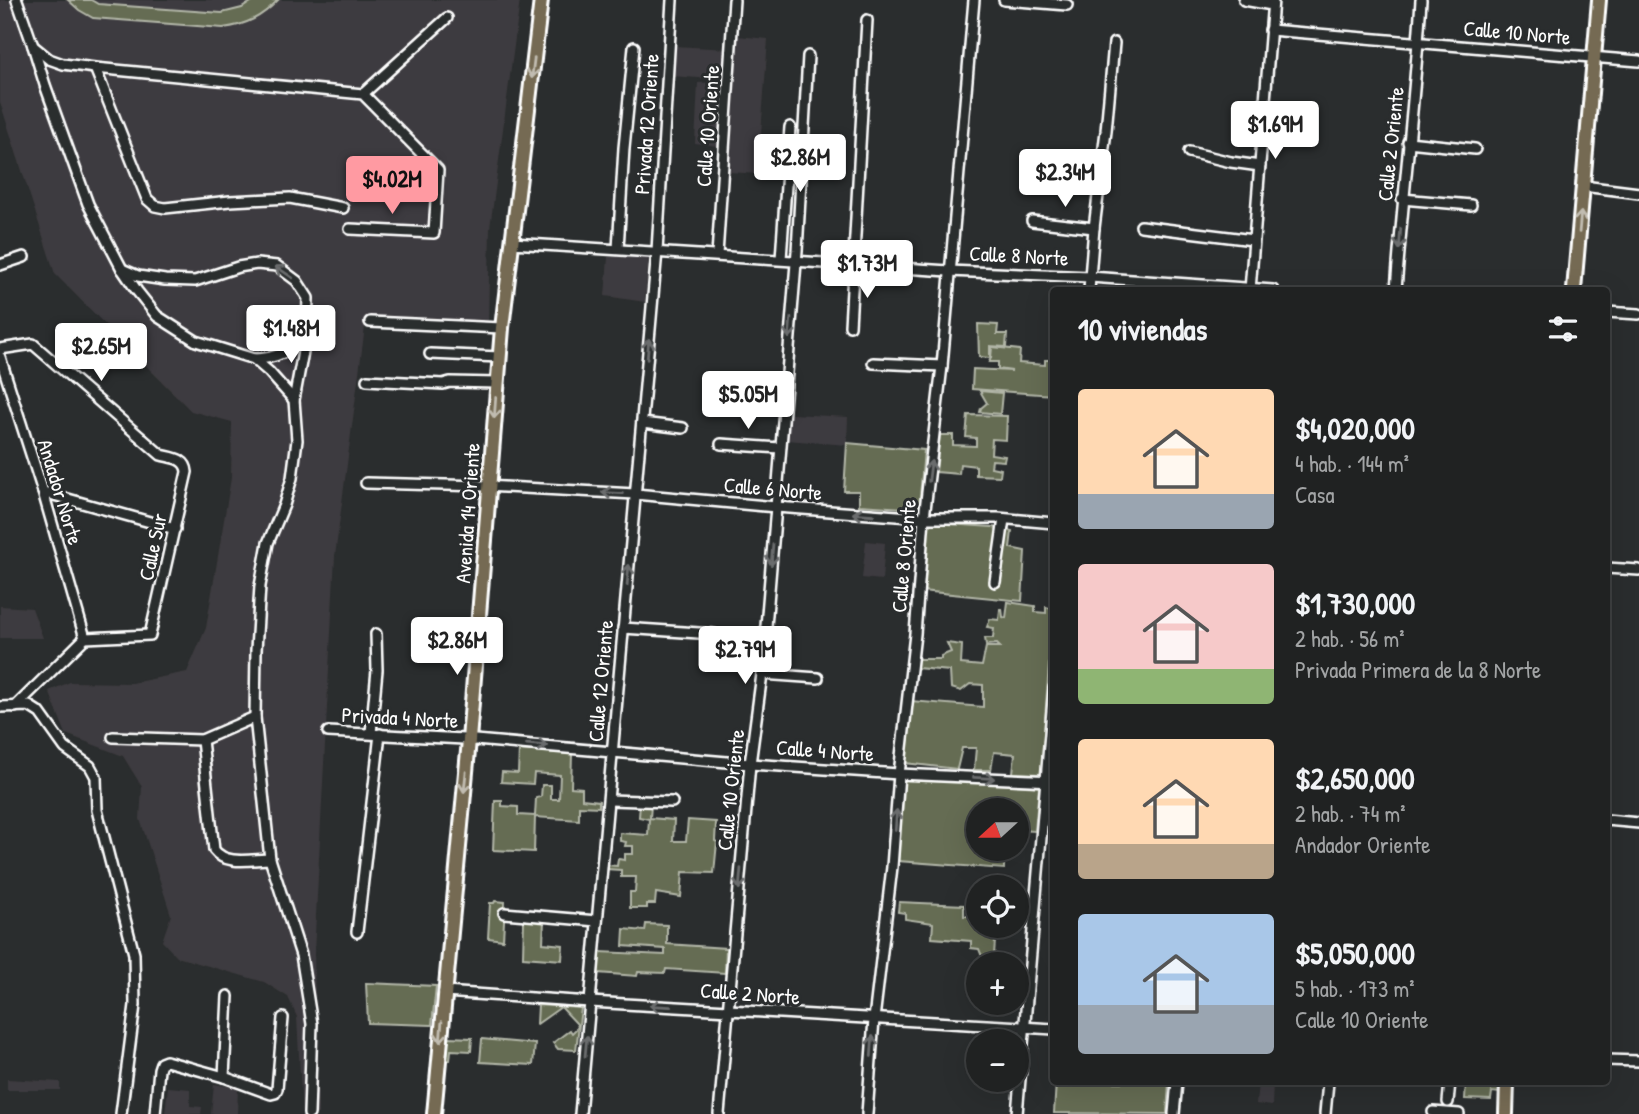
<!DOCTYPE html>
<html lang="es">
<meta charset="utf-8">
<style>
body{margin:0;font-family:"Patrick Hand",sans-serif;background:#282a2a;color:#f1f3f6;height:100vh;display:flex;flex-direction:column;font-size:26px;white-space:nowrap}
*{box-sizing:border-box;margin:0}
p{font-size:23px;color:#a2a4a5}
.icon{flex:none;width:38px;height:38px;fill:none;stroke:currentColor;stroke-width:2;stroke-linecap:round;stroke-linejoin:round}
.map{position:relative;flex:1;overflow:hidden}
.side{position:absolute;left:1050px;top:287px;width:560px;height:798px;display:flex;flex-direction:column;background:#202222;border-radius:7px;box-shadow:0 7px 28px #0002,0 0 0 2px #3d3f40}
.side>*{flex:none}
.needle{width:46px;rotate:249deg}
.controls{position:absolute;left:966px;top:798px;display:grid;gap:14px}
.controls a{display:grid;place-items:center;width:63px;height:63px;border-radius:50%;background:#202222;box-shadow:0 7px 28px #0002,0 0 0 2px #3d3f40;font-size:35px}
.price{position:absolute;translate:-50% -60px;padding:0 16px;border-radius:7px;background:#fff;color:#222;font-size:23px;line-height:46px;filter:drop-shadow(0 2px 4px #0008)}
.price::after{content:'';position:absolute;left:50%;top:42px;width:21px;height:16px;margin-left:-10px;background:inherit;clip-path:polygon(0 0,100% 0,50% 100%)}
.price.on{background:#ff9aa2;color:#111}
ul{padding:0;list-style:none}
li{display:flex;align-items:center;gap:21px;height:175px;padding:0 28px}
li span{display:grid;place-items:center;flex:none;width:196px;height:140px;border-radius:7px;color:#555}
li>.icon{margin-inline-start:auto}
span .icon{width:84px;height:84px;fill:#fffc;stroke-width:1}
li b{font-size:30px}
h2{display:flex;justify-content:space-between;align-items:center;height:84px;padding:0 28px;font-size:30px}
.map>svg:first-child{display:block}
.built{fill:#3e3b3f}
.green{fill:#656c52;stroke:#b2b6a8;stroke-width:2}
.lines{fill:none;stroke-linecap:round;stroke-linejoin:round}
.minor-casing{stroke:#fff;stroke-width:14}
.major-casing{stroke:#fff;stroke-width:18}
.minor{stroke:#2a2d2e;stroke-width:9}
.major{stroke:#756b52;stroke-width:12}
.oneway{stroke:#c1bcb1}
.oneway2{stroke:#6a6c6d}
.labels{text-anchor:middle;stroke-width:6;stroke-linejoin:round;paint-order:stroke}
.street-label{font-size:21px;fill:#fff;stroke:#2a2d2e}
</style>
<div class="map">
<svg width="1639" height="1114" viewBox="0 0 1639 1114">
<rect width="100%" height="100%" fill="#2a2d2e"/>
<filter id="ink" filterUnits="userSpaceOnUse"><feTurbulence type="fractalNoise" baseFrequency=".0143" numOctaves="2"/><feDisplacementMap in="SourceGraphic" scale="14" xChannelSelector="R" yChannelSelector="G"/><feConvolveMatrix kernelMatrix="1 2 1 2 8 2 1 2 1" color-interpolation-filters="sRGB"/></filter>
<g filter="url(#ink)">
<g class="built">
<polygon points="0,0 520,0 490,228 488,324 366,319 335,556 314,953 318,1114 302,1114 297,1017 288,997 264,982 177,957 162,941 171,915 140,819 142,787 123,756 66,734 49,691 70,682 132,683 187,672 206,628 231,478 232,422 191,411 55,274 0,102"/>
<polygon points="737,36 768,39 758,174 730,172"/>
<polygon points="674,46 729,49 725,80 672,76"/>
<polygon points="725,82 724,147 695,143 698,83"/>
<polygon points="608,257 649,257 645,302 605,296"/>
<polygon points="791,414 848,417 847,445 787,440"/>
<polygon points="866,541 885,543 882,580 862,578"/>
<polygon points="0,606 32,608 43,638 0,638"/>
<polygon points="7,1079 60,1082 60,1090 7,1090"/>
<polygon points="1258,1082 1273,1082 1272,1106 1256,1104"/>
<polygon points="214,1084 238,1088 237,1114 211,1114"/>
<polygon points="168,1087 190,1089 190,1106 202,1107 201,1114 165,1114"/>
</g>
<g class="green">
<path d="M68 0H91L98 4 222 13 242 8 254 0H278C262 17 246 25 223 28L93 18 79 10Z"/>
<polygon points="978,324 998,325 997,334 1007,334 1006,347 990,346 990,358 979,357"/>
<polygon points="992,347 1020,350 1019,363 1045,365 1045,360 1053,360 1053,395 972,389 973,369 1012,371 998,369 998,362 989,362 991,358"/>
<polygon points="980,391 1002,393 1000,414 980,412 981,408 987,403"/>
<polygon points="968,415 1007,416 1006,440 992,439 991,454 1005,456 1004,461 992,460 991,467 1001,469 1000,476 976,475 976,466 960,464 959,474 936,472 940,435 953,435 953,445 976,446 976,438 966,437"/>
<polygon points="847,443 924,450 919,509 859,505 859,491 844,491"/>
<polygon points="932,523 993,527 1012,531 1010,548 1025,551 1022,601 922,591 928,533 927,525"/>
<polygon points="1008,602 1035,606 1035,612 1046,613 1046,607 1053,609 1041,774 1013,773 1015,754 994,752 991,770 974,770 976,748 962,748 957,769 905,763 911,701 983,707 983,685 970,684 961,691 951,688 950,671 917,668 917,659 941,659 941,656 951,652 947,643 962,645 961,664 982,666 986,647 1000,647 997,644 986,645 985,638 993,638 994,628 987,627 990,619 999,620 1000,609 1002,609 1003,617 1006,618"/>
<polygon points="519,750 572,754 571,787 582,788 582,799 599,801 599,807 579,806 579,820 535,817 534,852 493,850 495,801 502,801 502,806 518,807 518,815 535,816 536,798 541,797 542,785 551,785 551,799 559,799 560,775 534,773 533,784 501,782 502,772 518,773"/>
<polygon points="904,777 1039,787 1035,831 1017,830 1017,810 978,810 978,849 1004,849 1004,869 898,861"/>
<polygon points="640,804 651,805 650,818 674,820 673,841 686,841 688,820 716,822 715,841 717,842 714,873 683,872 681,897 656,893 655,904 647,904 647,908 630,908 630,892 635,892 636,877 621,877 621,870 606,869 606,865 617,866 618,859 625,860 625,854 633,854 633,846 625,846 626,842 620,841 620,833 648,835 649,819 639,817"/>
<polygon points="976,891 978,891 978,926 996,926 994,955 985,956 984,961 979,949 971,948 971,941 932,938 933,923 905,919 905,913 898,912 899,902 964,905 964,916 973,916"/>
<polygon points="495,901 505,902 503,940 488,938 490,903 494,903"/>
<polygon points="524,918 544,920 543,943 563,945 562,960 523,957"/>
<polygon points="646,924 667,925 667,944 726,948 725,973 666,969 665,973 638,972 637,976 598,973 600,952 665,955 665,949 623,946 624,929 645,931"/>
<polygon points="366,983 436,986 432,1025 368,1023"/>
<polygon points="538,1005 581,1008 576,1050 558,1049 553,1043 570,1030 572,1033 578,1027 577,1024 561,1007 537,1024"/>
<polygon points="448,1037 472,1038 471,1051 451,1050 450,1060 446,1060"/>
<polygon points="482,1039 535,1044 533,1065 480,1062"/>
<polygon points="1056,1082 1169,1082 1167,1114 1054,1113"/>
<polygon points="1466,1082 1501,1082 1500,1093 1492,1092 1491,1100 1465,1099"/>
</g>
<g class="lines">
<g class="minor-casing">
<g id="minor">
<polyline points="17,0 33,46 45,85 88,204 122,269 137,291 157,316 196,341 254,359 269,372 294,400"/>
<polyline points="1004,0 1067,5"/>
<polyline points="1244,0 1272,5"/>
<polyline points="1270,30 1639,61"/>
<polyline points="33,46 49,59 63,64 95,68 363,94 438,170 434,233 350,229"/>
<polyline points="95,68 147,199 155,206 165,208 230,201 290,198 343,208"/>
<polyline points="363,94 447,18"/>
<polyline points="1408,142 1475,149"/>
<polyline points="1189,152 1231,162 1260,166"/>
<polyline points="1583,186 1639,193"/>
<polyline points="1402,199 1471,205"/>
<polyline points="1032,221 1094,228"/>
<polyline points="1141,226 1253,240"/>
<polyline points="512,243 949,271 1090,277 1273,290"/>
<polyline points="618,249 624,148 634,47"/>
<polyline points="717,255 734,0"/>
<polyline points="781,259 790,127"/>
<polyline points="0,265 24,257"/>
<polyline points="122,269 138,276 165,280 195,281 238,267 257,264 277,266 297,281 308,298 307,330 294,400 297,440 292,478 284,505 268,543 260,586 256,650 255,717 270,859 301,955 312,1024 309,1114"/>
<polyline points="1089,290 1094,228 1106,131 1114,43"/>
<polyline points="1250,290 1273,0"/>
<path d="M1396 290C1403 194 1415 97 1421 0"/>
<polyline points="1606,312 1639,314"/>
<polyline points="370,322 502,328"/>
<polyline points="850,326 867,20"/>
<path d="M0 349 33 344 161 455C172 458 186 458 187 472L150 635 85 638 15 707"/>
<polyline points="430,354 500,357"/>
<polyline points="0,357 43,492 85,638"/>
<path d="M254 359C274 359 292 351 304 335"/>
<polyline points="873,363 942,366"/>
<polyline points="367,380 443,384 450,382 497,383"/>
<polyline points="642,423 683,428"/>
<polyline points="721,444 780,448"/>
<polyline points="366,483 485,486 635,494 776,507 924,518 998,518 1054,523"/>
<polyline points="43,492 175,529"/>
<polyline points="1606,568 1639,570"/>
<polyline points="995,582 1004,519"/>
<polyline points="623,628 714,634"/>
<polyline points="762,674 818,678"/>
<polyline points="0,707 29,706 40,713 65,748 90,766 96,777 97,810 134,954 135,1005 121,1114"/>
<polyline points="328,732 464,739 750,764 899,774 1054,781"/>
<polyline points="371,733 377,670 376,634"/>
<polyline points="113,737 202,740 255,717"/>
<path d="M202 740 214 850C226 866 252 859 270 859"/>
<polyline points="609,800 672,802"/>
<polyline points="1606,820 1639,823"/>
<polyline points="504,913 597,921"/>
<polyline points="357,932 380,734"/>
<polyline points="444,992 590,1002 1054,1029"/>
<polyline points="1606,1060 1639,1061"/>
<polyline points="224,1077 228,996"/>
<polyline points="1448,1102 1450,1082"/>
<polyline points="1433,1112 1459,1114"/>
<polyline points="155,1114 159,1069 161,1063 166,1061 224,1077 271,1094 275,1093 277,1089 283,1018"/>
<polyline points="580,1114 657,251 672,0"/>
<polyline points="719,1114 750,764 762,674 776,507 797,251 808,56"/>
<polyline points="867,1114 874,1019 892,867 899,774 915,634 924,518 942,366 974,0"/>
<polyline points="1017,1114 1054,688"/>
<polyline points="1174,1114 1177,1082"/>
<polyline points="1325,1114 1328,1082"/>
</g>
</g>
<g class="major-casing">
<g id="major">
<polyline points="1574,290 1599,0"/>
<polyline points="434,1114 469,740 502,328 541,0"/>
<polyline points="1506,1114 1507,1082"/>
</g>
</g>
<use href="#minor" class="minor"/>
<use href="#major" class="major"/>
</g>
<defs><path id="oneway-shaft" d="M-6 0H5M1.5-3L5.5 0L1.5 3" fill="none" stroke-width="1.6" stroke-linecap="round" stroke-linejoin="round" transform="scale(1.75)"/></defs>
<g class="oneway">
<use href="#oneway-shaft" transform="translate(533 68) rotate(97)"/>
<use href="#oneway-shaft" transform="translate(1580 222) rotate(-85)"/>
<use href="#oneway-shaft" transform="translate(495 408) rotate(94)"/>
<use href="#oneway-shaft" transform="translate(465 782) rotate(96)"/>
<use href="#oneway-shaft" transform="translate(441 1032) rotate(95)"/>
</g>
<g class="oneway2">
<use href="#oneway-shaft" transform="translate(1400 239) rotate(94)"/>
<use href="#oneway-shaft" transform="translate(284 272) rotate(-146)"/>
<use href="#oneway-shaft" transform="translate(790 328) rotate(95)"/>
<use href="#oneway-shaft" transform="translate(648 349) rotate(-85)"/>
<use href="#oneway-shaft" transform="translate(930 471) rotate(-83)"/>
<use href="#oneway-shaft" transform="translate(612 493) rotate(-177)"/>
<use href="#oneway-shaft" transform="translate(863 514) rotate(-176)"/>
<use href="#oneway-shaft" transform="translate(772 555) rotate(95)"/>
<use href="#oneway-shaft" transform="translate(628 575) rotate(-85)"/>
<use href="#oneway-shaft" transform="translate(537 745) rotate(5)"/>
<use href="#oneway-shaft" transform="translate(984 778) rotate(3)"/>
<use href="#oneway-shaft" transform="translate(896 820) rotate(-86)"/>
<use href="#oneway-shaft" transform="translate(740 879) rotate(95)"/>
<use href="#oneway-shaft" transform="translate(660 1006) rotate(-177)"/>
<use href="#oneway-shaft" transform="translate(586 1046) rotate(-85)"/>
<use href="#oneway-shaft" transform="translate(872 1046) rotate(-86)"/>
</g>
</g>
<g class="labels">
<g class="street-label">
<text transform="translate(1517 33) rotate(5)" y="7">Calle 10 Norte</text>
<text transform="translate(647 124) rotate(-86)" y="7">Privada 12 Oriente</text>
<text transform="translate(708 126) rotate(-86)" y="7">Calle 10 Oriente</text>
<text transform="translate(1391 144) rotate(-84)" y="7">Calle 2 Oriente</text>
<text transform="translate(1019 256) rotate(3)" y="7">Calle 8 Norte</text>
<text transform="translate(773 489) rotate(5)" y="7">Calle 6 Norte</text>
<text transform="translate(60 492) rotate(73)" y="7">Andador Norte</text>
<text transform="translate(468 513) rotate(-86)" y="7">Avenida 14 Oriente</text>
<text transform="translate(153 547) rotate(-78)" y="7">Calle Sur</text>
<text transform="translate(904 556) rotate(-85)" y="7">Calle 8 Oriente</text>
<text transform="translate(601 681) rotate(-85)" y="7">Calle 12 Oriente</text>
<text transform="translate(400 718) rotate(3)" y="7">Privada 4 Norte</text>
<text transform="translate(825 751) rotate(4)" y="7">Calle 4 Norte</text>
<text transform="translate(731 790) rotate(-84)" y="7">Calle 10 Oriente</text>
<text transform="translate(750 994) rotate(4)" y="7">Calle 2 Norte</text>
</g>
</g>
</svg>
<div class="controls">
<a><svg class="needle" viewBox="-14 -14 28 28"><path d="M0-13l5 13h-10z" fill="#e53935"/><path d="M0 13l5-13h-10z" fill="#a2a4a5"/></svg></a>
<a><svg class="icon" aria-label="locate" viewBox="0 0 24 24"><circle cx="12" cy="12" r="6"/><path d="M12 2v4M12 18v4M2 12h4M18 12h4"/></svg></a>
<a>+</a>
<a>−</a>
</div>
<b class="price" style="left:1275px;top:161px">$1.69M</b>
<b class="price" style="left:800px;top:194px">$2.86M</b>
<b class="price" style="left:1065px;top:209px">$2.34M</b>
<b class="price on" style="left:392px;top:216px">$4.02M</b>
<b class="price" style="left:867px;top:300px">$1.73M</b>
<b class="price" style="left:291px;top:365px">$1.48M</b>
<b class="price" style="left:101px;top:383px">$2.65M</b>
<b class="price" style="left:748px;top:431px">$5.05M</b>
<b class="price" style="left:457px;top:677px">$2.86M</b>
<b class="price" style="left:745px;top:686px">$2.79M</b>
<section class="side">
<h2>10 viviendas<svg class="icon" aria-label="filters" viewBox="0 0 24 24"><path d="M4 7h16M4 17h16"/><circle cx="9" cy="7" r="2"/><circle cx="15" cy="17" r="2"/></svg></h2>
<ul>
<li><span style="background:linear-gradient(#ffd9b3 75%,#9aa5b1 0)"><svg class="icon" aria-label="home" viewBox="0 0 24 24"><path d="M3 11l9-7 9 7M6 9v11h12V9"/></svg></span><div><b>$4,020,000</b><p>4 hab. · 144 m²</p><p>Casa</p></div></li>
<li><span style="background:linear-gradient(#f6c9c9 75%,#8fb573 0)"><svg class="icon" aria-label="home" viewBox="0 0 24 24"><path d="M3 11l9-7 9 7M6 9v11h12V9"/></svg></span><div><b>$1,730,000</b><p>2 hab. · 56 m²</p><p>Privada Primera de la 8 Norte</p></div></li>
<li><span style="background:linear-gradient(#ffd9b3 75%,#b9a48a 0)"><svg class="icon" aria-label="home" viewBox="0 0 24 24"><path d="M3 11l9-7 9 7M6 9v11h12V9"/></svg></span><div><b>$2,650,000</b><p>2 hab. · 74 m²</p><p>Andador Oriente</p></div></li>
<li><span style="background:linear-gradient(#a9c7e8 65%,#9aa5b1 0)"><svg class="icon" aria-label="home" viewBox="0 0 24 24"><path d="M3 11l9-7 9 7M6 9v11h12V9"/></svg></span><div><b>$5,050,000</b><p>5 hab. · 173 m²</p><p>Calle 10 Oriente</p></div></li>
</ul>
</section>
</div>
